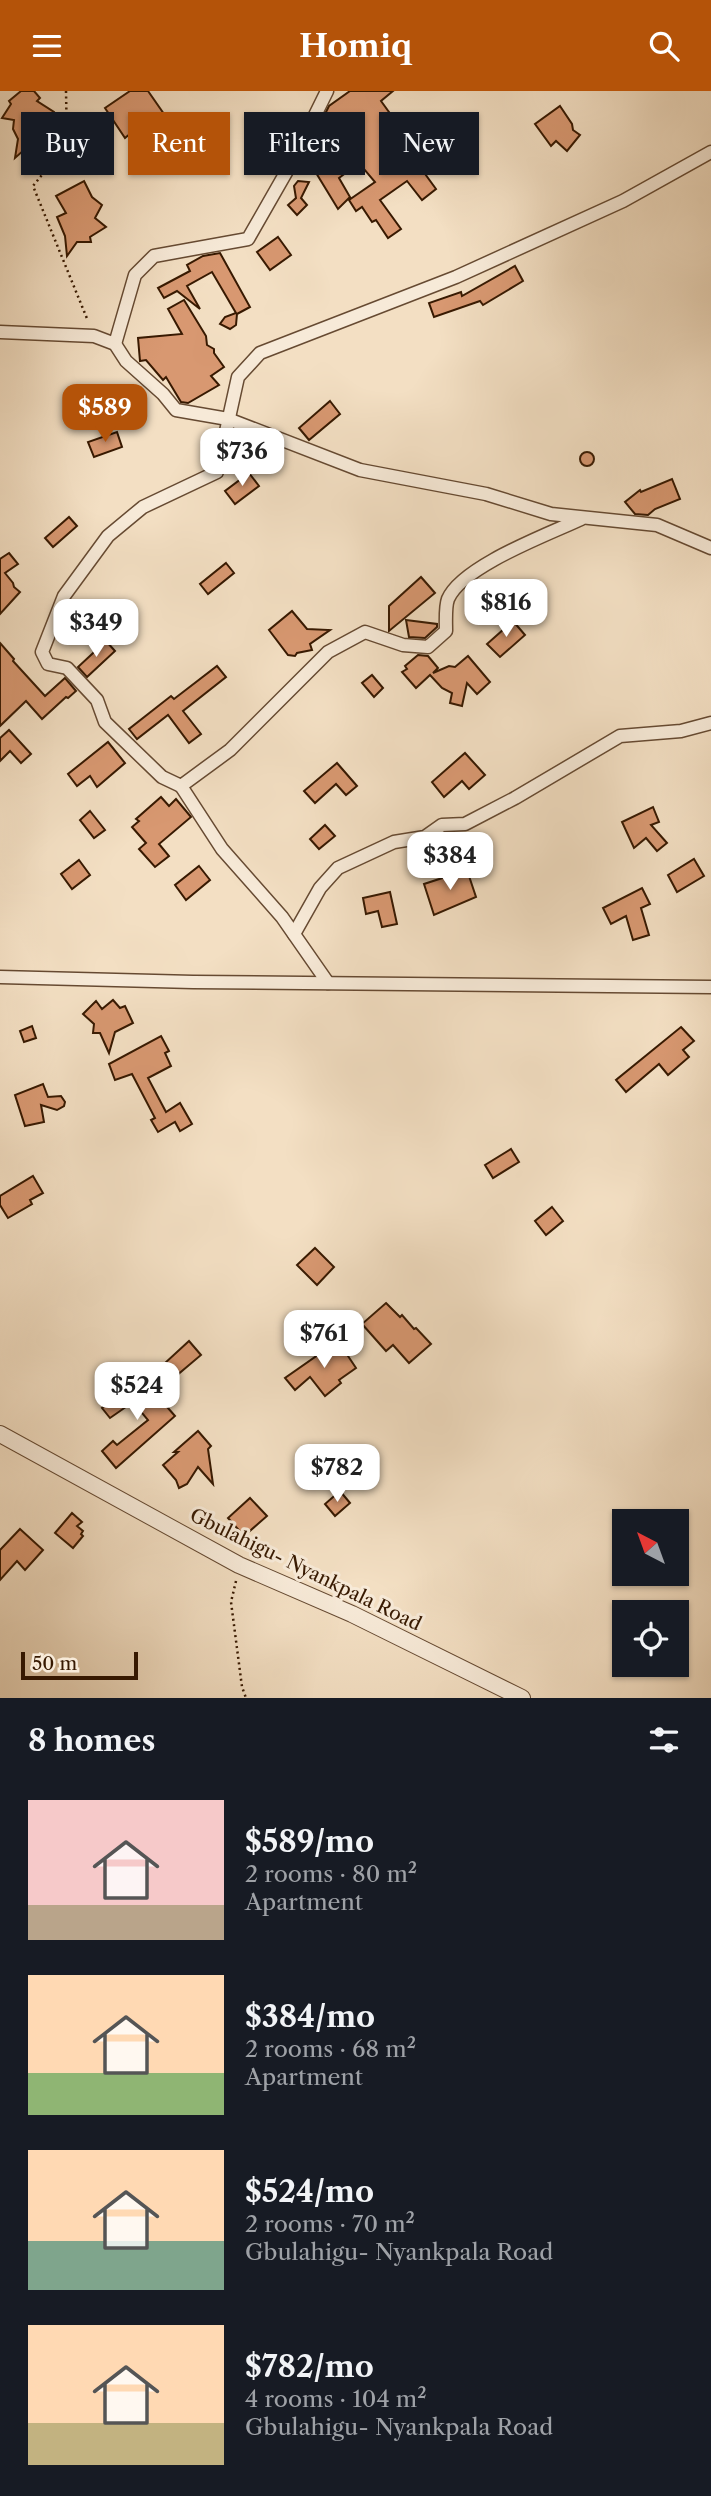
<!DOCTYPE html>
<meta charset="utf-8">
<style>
body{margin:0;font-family:"Libre Caslon Text",serif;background:#20242c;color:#f1f3f6;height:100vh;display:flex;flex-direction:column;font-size:26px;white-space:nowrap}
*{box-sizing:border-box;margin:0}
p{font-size:23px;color:#9ea1a6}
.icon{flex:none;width:38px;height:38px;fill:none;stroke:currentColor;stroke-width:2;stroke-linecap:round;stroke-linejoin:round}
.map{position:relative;height:1607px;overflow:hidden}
.panel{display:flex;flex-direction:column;background:#171b24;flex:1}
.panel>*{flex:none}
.guide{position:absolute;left:21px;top:21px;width:670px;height:63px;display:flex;gap:14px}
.needle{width:46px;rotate:319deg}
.buttons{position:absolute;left:612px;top:1418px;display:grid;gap:14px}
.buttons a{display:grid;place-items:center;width:77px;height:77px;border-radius:0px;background:#171b24;box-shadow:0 2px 5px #0004;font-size:35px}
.scale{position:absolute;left:21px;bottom:18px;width:117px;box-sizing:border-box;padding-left:7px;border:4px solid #371901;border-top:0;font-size:19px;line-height:24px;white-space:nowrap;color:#371901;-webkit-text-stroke:5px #f7ead8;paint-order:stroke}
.price{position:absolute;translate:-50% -60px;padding:0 16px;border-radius:14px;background:#fff;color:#222;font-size:23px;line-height:46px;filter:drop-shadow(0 2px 4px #0008)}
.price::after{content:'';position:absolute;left:50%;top:42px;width:21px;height:16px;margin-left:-10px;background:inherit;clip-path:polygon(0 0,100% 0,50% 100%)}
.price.selected{background:#b45309;color:#fff}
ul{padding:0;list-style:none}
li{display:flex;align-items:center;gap:21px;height:175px;padding:0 28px}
li span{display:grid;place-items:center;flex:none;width:196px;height:140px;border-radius:0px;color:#555}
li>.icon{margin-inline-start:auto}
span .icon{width:84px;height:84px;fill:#fffc;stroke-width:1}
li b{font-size:30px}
h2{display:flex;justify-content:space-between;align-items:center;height:84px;padding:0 28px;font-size:30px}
.chip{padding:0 24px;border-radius:0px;background:#171b24;box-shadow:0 2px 5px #0004;font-size:24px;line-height:63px}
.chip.selected{background:#b45309;color:#fff}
header{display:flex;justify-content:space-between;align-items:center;height:91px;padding:0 28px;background:#b45309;color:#fff;font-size:32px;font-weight:800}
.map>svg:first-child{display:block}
.building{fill:#d89871;stroke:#371901;stroke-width:2}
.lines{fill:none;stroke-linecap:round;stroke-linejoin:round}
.minor-casing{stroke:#664a32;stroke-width:15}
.tertiary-casing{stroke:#664a32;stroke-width:18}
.path{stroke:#371901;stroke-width:2.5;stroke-dasharray:2 3.5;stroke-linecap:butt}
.minor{stroke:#f7ead8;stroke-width:12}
.tertiary{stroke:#f7ead8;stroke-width:16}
.labels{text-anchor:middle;stroke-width:6;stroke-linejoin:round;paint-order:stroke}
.street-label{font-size:19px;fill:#371901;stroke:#f7ead8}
</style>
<header><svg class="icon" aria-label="menu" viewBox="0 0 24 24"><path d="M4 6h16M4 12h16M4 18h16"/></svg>Homiq<svg class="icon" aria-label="search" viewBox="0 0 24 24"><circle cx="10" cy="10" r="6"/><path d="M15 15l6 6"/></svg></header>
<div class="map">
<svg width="711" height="1607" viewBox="0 0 711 1607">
<rect width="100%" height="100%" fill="#f3dfc3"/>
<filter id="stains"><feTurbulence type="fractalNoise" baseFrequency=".00286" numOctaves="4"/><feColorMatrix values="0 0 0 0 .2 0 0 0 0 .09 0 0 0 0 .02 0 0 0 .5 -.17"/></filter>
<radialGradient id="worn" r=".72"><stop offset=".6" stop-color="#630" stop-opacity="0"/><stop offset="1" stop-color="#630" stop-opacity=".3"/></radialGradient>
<g class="building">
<polygon points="21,0 34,0 40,7 37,10 54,21 51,32 55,37 41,52 34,50 15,67 18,48 13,38 14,29 2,27 11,13 9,10"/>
<polygon points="130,0 148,0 164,23 141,39 138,36 125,47 105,17"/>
<polygon points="350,0 393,0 381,10 397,32 424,38 422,46 381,41 396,76 400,74 404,81 417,72 436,98 422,109 407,90 380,109 401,138 388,147 376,129 372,131 362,116 356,120 349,109 375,91 359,72 339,87 350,106 338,118 307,67 342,47 325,23 329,15"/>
<polygon points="560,15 572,33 573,39 580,44 567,60 556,50 551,55 535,33"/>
<polygon points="84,90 92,106 102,114 95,127 106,136 90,146 91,151 77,151 67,165 65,145 57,126 66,122 56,105"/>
<polygon points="298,90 309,91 301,107 307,114 297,124 288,114 296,107 294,95"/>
<polygon points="278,146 291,164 270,179 257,161"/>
<polygon points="220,162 250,216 237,223 236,234 230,238 220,233 225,226 236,222 212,181 187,195 200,218 177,200 164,207 158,197 190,180 187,174 203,165"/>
<polygon points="515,175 523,190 483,214 480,210 434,226 429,212 461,201 462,205"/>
<polygon points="184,209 206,245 207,254 214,258 214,262 224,276 211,285 219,294 188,312 181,311 166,286 163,289 146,269 140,270 138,247 182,243 168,218"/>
<polygon points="330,310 340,323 309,349 299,337"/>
<polygon points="117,341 122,356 94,366 88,351"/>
<polygon points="204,351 214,353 211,369 205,361"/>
<circle cx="587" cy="368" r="7"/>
<polygon points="249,382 259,395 235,413 225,400"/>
<polygon points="672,388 680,408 655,418 648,424 635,423 625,411 640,399 641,401"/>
<polygon points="69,426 77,435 53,456 45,447"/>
<polygon points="9,462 18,473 5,482 13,492 14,496 20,501 0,523 0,468"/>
<polygon points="226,472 234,482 208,503 200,493"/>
<polygon points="421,486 435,502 389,540 389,515"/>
<polygon points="292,520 307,538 330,539 310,553 312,559 297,562 295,565 288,564 269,539"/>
<polygon points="406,529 437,533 437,536 425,547 409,546"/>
<polygon points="513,530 525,544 500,566 487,553"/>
<polygon points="106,550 115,560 87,586 78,576"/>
<polygon points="0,552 14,568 13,570 45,605 65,587 76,600 68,607 66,606 42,628 26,610 0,635"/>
<polygon points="418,564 428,565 438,577 433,582 449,575 455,576 468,565 490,591 477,603 467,592 462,615 450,612 452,602 442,597 430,584 416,597 402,581 407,578 405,575"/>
<polygon points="217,575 226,586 183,620 201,643 189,652 168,624 137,648 129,638 171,605 174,608"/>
<polygon points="372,584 383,597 374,606 362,592"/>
<polygon points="9,639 31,663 21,672 10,660 0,670 0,647"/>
<polygon points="108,651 125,672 97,696 90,685 77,695 68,683"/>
<polygon points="465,662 485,684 469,698 462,690 444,706 432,691"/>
<polygon points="337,672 357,695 346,704 336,693 315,712 304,700"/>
<polygon points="161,706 169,715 176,708 191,726 159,753 169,765 155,776 139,758 146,752 132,736 139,730 136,728"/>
<polygon points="653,716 659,731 651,734 667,752 657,760 646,747 634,757 622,731"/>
<polygon points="90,720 105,739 94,747 80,729"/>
<polygon points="325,734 335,745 319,758 310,748"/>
<polygon points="694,768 704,785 677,801 668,784"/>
<polygon points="79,769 90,784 72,798 61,783"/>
<polygon points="199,775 210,789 186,809 175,794"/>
<polygon points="467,779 476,806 434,824 424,793"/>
<polygon points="642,797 650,813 641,817 649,844 633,849 626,825 611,833 603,817"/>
<polygon points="390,801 397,833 382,836 378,820 366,823 363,807"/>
<polygon points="113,909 120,917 125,915 133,932 115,941 109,962 100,942 93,942 94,933 83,923 96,910 102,918"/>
<polygon points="32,935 36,947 24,951 20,940"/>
<polygon points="681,936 694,950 683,959 689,966 668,984 659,973 626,1001 616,989"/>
<polygon points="161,945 169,960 165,962 171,975 148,987 166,1021 180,1012 192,1033 180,1040 175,1031 158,1041 151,1029 155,1027 132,983 115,989 109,973"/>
<polygon points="43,993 48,1006 61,1005 65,1011 64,1015 57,1019 41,1014 44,1031 25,1035 15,1004"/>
<polygon points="511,1058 519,1071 493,1087 485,1074"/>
<polygon points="33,1085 43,1102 30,1109 32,1113 8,1127 0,1114 0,1105"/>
<polygon points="552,1116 563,1130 546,1144 535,1130"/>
<polygon points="315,1157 334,1176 317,1194 297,1174"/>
<polygon points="386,1212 400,1226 402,1224 414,1238 416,1237 431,1253 409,1272 393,1254 386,1260 362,1233"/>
<polygon points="189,1250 201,1264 176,1285 165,1272"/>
<polygon points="338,1250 356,1277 339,1289 341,1292 325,1305 310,1286 295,1299 285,1287"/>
<polygon points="147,1293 175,1325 116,1377 102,1360 113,1350 117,1354 148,1329 133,1311 110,1327 102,1317 127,1298 133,1306"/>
<polygon points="198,1340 211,1355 208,1358 213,1393 198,1376 187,1393 179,1397 176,1389 163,1374 178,1361 174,1361"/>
<polygon points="340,1400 350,1412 335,1425 325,1413"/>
<polygon points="250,1407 267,1425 244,1445 228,1427"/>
<polygon points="72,1422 82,1431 77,1435 83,1440 81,1443 83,1445 73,1457 55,1442"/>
<polygon points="20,1438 43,1459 25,1479 17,1470 0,1489 0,1459"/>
</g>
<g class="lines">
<g class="minor-casing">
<g id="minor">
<polyline points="0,241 94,245 115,253 126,270 163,303 176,319 228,328 360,379 486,403 551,423 657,434 711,457"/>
<polyline points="115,253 135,184 154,165 248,148 292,71 327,0"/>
<path d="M581 428C549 443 462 475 448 508 445 516 446 531 446 540L428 556 403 554 365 541 328 561 230 659 181 695 162 686 105 631 97 609 67 577 48 573 42 561 64 505 108 445 143 416 217 381 238 286 260 262 456 186 623 110 711 61"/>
<polyline points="181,695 222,758 282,826 328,892"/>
<polyline points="294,843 320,797 338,777 394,751 425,746 442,734 465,733 515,707 620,645 681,640 711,632"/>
<polyline points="0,886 193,891 711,896"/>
</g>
</g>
<g class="tertiary-casing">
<polyline id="tertiary" points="0,1343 239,1474 352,1523 522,1607"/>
</g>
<g class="path">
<polyline points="66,0 67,53 33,95 88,230"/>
<polyline points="236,1490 231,1511 242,1596 246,1607"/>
</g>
<use href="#minor" class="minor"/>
<use href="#tertiary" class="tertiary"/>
</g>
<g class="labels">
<g class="street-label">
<text transform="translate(306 1478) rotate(26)" y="7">Gbulahigu- Nyankpala Road</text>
</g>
</g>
<rect width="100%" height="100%" filter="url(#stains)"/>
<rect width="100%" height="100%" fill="url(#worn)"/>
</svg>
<div class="buttons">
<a><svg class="needle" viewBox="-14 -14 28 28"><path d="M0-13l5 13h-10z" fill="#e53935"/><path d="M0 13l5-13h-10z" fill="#9ea1a6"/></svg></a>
<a><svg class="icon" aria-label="locate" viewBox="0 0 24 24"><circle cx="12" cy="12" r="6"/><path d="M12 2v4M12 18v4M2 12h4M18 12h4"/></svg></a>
</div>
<div class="scale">50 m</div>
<b class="price selected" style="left:105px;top:353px">$589</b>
<b class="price" style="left:242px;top:397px">$736</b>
<b class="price" style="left:506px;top:548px">$816</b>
<b class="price" style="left:96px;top:568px">$349</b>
<b class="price" style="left:450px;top:801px">$384</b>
<b class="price" style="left:324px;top:1279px">$761</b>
<b class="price" style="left:137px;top:1331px">$524</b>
<b class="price" style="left:337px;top:1413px">$782</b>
<div class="guide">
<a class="chip">Buy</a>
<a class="chip selected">Rent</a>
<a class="chip">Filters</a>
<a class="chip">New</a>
</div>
</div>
<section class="panel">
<h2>8 homes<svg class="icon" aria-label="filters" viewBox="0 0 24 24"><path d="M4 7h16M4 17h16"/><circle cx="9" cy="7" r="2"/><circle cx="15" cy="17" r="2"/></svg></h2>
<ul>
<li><span style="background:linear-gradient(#f6c9c9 75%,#b9a48a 0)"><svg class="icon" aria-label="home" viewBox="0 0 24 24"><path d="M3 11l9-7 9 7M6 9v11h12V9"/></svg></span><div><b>$589/mo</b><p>2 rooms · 80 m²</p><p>Apartment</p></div></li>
<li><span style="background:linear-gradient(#ffd9b3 70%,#8fb573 0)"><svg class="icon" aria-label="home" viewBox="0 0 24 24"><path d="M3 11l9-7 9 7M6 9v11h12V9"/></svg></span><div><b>$384/mo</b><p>2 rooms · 68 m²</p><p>Apartment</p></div></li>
<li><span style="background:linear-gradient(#ffd9b3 65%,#7fa58c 0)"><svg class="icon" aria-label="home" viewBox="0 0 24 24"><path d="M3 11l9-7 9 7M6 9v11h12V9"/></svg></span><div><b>$524/mo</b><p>2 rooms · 70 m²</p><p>Gbulahigu- Nyankpala Road</p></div></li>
<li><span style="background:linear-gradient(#ffd9b3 70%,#c2b280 0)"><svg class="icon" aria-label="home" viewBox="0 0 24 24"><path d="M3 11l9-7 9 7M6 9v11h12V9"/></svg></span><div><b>$782/mo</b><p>4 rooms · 104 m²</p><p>Gbulahigu- Nyankpala Road</p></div></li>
</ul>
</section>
